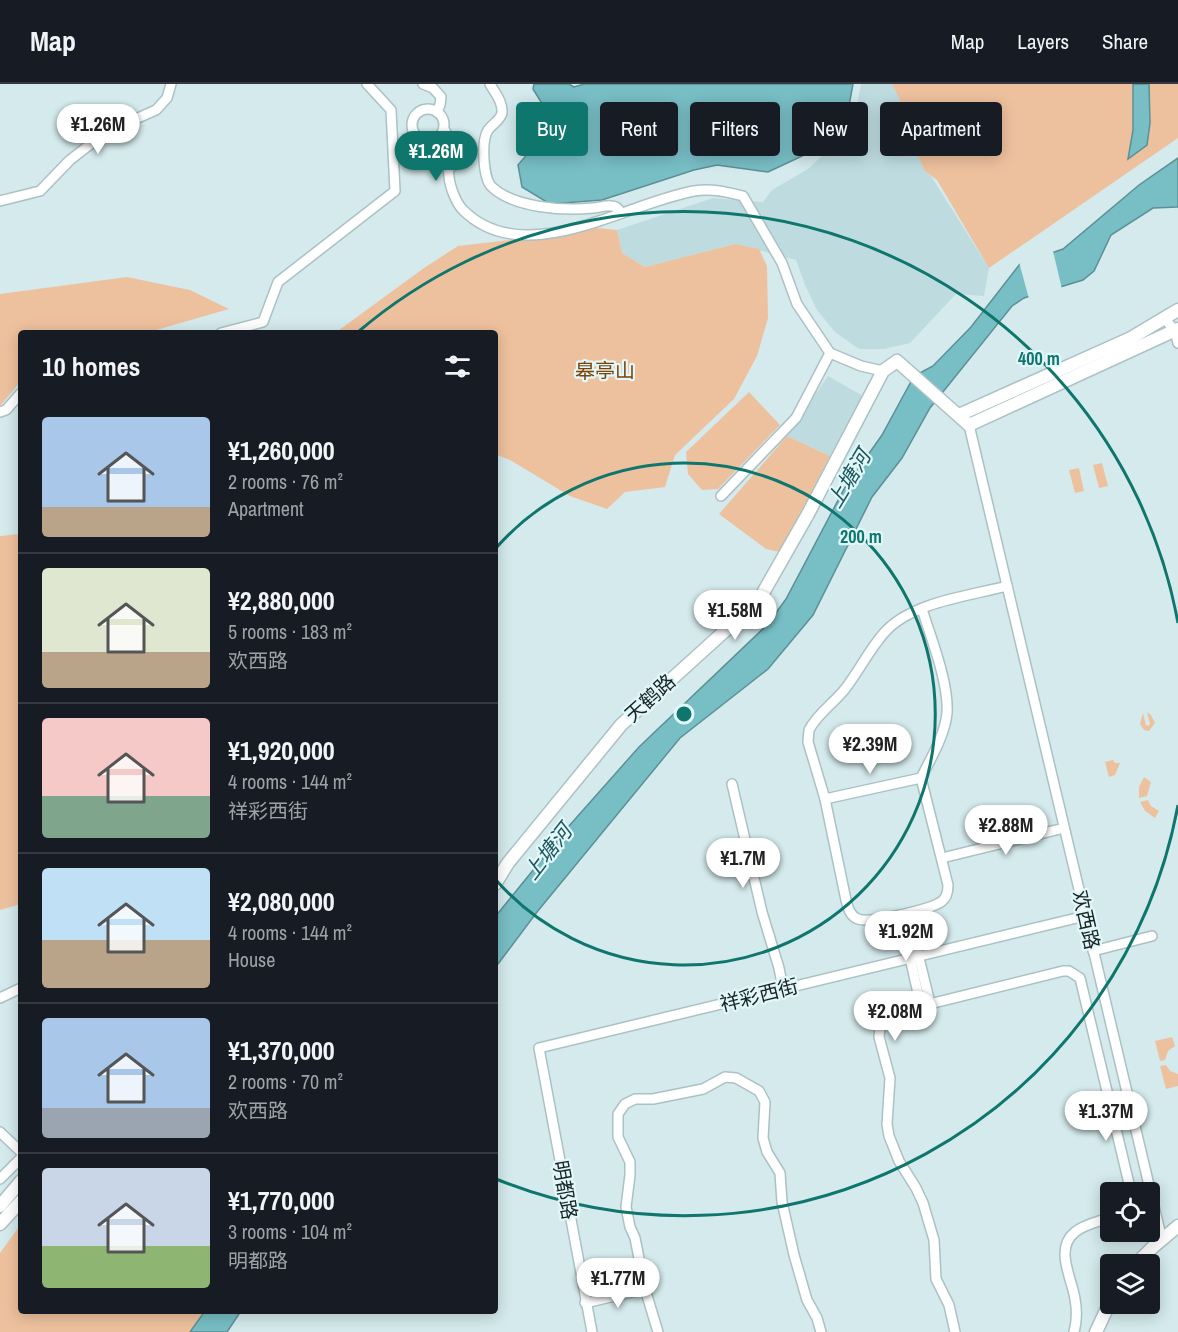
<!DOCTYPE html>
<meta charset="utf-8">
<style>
body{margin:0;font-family:"Archivo Narrow","Noto Sans SC",sans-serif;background:#20242c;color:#f1f3f6;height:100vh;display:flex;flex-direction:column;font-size:22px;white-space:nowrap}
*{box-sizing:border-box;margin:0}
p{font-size:20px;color:#9ea1a6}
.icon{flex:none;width:33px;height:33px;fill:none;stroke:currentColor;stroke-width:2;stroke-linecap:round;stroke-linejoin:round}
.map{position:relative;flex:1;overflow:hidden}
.side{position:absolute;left:18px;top:246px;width:480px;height:984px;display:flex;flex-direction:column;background:#171b24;border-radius:6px;box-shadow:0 3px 15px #0003}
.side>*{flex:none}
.guide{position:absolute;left:516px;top:18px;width:570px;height:54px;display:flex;gap:12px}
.fabs{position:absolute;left:1100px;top:1098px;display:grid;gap:12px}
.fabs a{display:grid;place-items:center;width:60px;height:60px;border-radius:6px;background:#171b24;box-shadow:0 3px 15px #0003;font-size:30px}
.price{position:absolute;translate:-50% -51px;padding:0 14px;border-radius:21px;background:#fff;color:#222;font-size:20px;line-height:39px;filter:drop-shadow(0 2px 3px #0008)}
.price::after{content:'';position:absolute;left:50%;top:36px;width:18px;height:14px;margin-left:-9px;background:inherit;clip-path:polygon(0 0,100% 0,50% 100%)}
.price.active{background:#0f766e;color:#fff}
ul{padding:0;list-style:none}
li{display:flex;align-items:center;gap:18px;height:150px;padding:0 24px}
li+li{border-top:2px solid #363941}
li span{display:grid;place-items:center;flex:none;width:168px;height:120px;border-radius:6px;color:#555}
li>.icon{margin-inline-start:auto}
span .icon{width:72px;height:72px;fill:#fffc;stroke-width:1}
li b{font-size:26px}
h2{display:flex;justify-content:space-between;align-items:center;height:72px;padding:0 24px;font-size:26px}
.pill{padding:0 21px;border-radius:6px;background:#171b24;box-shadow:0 3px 15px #0003;font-size:21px;line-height:54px}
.pill.active{background:#0f766e;color:#fff}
header{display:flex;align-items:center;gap:36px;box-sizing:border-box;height:84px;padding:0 30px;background:#171b24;border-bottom:2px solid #363941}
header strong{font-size:28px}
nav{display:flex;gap:33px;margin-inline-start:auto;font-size:21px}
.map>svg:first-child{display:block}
.built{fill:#bedce0}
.green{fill:#eec19e}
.water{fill:#78bec5;stroke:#5c9095;stroke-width:1.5}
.pier{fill:#d4eaec}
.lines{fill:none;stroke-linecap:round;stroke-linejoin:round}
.minor-casing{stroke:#abc1c3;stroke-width:12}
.major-casing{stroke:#abc1c3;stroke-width:15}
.minor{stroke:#fff;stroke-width:9}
.major{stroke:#fff;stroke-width:12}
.ring{fill:none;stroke:#0f766e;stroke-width:3}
.labels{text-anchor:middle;stroke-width:4.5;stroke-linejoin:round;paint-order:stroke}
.park-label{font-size:20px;fill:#7b4307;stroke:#e1f7fa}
.street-label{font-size:20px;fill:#1b2424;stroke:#e1f7fa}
.water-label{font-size:21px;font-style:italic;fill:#1c575d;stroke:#e1f7fa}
.centre{fill:#0f766e;stroke:#e1f7fa;stroke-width:3}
.ring-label{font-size:18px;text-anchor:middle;font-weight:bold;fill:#0f766e;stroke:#e1f7fa;stroke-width:4.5;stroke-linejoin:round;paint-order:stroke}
</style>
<header>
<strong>Map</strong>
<nav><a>Map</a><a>Layers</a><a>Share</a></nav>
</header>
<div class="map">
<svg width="1178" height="1248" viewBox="0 0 1178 1248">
<rect width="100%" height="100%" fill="#d4eaec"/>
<g class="built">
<polygon points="861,0 897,0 914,52 917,70 925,87 931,92 989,184 984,212 956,210 910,259 884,265 859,265 835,248 817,226 805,201 796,176 735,160 645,183 622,169 617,146 713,114 763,118 772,106 808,85 853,42"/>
<polygon points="828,292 863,312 830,372 787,352"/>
</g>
<g class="green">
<polygon points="892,0 1178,0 1178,54 989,184 937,96 925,87 917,70 914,52 902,20"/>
<polygon points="588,143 617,146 622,169 645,183 735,160 759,165 767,182 768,234 757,272 734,315 675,371 665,403 625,408 607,425 570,412 510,376 495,370 495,249 335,249 424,184 458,162 535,153"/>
<polygon points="127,193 190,206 229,225 146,249 21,249 21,297 0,322 0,210"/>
<polygon points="749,308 780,341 718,405 702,406 688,390 686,368"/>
<polygon points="787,352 830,372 780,468 766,465 719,430"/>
<polygon points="1102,379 1108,402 1099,404 1093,381"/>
<polygon points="1079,384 1084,407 1075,409 1069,386"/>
<polygon points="21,450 21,820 0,826 0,452"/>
<polygon points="1147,628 1151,631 1155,639 1149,647 1144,646 1140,640 1143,629 1146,641 1148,642 1150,640"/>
<polygon points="1113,676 1115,679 1120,679 1115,691 1109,693 1105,678"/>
<polygon points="1144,693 1151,698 1147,712 1139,714 1139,703"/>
<polygon points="1148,716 1151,722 1159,727 1155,734 1145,727 1140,718"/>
<polygon points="1172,953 1175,962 1168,967 1165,976 1160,977 1155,957"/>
<polygon points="1166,981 1170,987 1178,990 1178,1002 1166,1005 1160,982"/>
<polygon points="21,1140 21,1227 207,1227 191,1248 0,1248 0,1169"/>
</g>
<g class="water">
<polygon points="534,0 569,0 574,3 584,0 853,0 846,38 817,65 768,88 717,81 694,86 602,116 550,120 522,103 518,81 530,67 551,54 553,37 533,5"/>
<polygon points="1133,0 1149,0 1150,39 1147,61 1128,75 1133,46"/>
<polygon points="1178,74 1178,123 1153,124 1111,151 1094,187 1083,196 1024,214 1012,222 930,324 902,374 872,413 813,531 768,585 680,654 537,828 495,884 495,833 569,742 639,663 767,541 786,515 844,405 882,351 914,292 933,282 971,243 1020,180 1063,165 1139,101"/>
<polygon points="205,1227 241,1227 227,1248 190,1248"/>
</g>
<polygon class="pier" points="1053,167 1062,205 1029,215 1019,178"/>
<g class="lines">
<g class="minor-casing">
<g id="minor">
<polyline points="423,0 433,4 441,13 440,21 437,28"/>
<path d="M490 0C495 9 503 18 502 29 500 37 492 40 488 46 481 57 483 95 492 103 514 124 564 127 593 124 599 124 605 121 611 122 616 122 619 125 621 129"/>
<circle cx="428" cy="41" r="16"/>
<path d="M444 45C451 58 453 67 453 82"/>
<path d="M436 55C440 60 445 64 447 70 449 77 448 86 449 93 450 103 456 119 463 126 524 187 626 119 694 107 711 104 727 108 743 112L782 179 797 220 830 269 861 282 883 287"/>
<polyline points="0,117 40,107 70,76 106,48 156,26 167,14 171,0"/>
<polyline points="1165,235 1175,247 1178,259"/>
<polyline points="221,249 263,238 278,198 395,107 391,26 367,0"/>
<polyline points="0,328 6,326 21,309"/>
<polyline points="969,341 1162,1156"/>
<polyline points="721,412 796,334 830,269"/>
<path d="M922 525C931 554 949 599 947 629 945 651 931 674 921 694L948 801C948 808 947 814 941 818 930 825 870 840 858 835 850 832 848 824 846 816L825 715 808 658 809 646C817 630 834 619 845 605 859 587 869 566 884 549 911 518 969 512 1007 502"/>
<polyline points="732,700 762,828 779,884 783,905"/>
<polyline points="825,715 921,694"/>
<polyline points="942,774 1064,744"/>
<polyline points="908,829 930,919"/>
<polyline points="900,831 921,922"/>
<polyline points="1093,867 1152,852"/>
<polyline points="0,914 21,904"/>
<polyline points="0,1048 21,1068"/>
<polyline points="0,1095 21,1074"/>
<polyline points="585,1219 645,1205"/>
<polyline points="592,1248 539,964 1085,832"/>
<polyline points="658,1248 645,1205 635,1154 630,1143 626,1123 630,1091 630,1078 618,1053 618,1030 625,1020 635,1015 653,1015 703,1005 725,993 736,994 759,1007 765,1018 763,1054 767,1068 780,1089 782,1118 794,1171 807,1216 817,1234 821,1248"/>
<polyline points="955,1248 949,1221 936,1195 934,1156 923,1119 916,1104 899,1077 889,1052 887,1040 890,994 879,953 880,942 883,935 889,930 1063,887 1069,887 1080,894 1131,1108"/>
<path d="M1074 1248C1077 1237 1077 1226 1075 1215 1072 1194 1054 1165 1075 1148 1085 1140 1099 1138 1110 1133"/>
</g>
</g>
<g class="major-casing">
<g id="major">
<polyline points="959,331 1131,254 1178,226"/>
<polyline points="495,800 508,779 621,641 759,516 808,430 883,287 897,277 969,341 1178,245"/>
<polyline points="0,1122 21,1097"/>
<polyline points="0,1140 21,1117"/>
<polyline points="1136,1180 1153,1163 1178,1142"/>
<polyline points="1096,1248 1110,1218"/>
</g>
</g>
<use href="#minor" class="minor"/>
<use href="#major" class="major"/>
</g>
<g class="ring">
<path d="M496 464A251 251 0 1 1 496 796"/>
<path d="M1178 721A502 502 0 0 1 496 1095M358 248A502 502 0 0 1 1178 539"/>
</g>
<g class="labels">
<g class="park-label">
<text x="605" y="294">皋亭山</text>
</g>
<g class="street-label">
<text transform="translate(650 614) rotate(-42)" y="7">天鹤路</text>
<text transform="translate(1086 836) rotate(77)" y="7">欢西路</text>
<text transform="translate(759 911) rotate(-14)" y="7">祥彩西街</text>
<text transform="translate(565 1106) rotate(80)" y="7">明都路</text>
</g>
<g class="water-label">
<text transform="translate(849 395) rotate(-59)" y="7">上塘河</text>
<text transform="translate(548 768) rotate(-52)" y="7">上塘河</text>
</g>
</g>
<circle cx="684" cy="630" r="9" class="centre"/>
<g class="ring-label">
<text x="1039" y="281">400 m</text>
<text x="861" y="459">200 m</text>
</g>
</svg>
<div class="fabs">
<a><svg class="icon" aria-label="locate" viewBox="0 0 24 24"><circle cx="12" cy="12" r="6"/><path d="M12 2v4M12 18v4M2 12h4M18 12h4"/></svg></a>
<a><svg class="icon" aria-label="layers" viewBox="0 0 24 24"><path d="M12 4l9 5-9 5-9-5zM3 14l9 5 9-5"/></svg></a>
</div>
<b class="price" style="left:98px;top:71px">¥1.26M</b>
<b class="price active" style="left:436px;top:98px">¥1.26M</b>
<b class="price" style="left:735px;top:557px">¥1.58M</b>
<b class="price" style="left:870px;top:691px">¥2.39M</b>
<b class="price" style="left:1006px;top:772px">¥2.88M</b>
<b class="price" style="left:743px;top:805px">¥1.7M</b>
<b class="price" style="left:906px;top:878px">¥1.92M</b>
<b class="price" style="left:895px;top:958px">¥2.08M</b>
<b class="price" style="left:1106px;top:1058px">¥1.37M</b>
<b class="price" style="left:618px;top:1225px">¥1.77M</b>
<div class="guide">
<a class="pill active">Buy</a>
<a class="pill">Rent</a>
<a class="pill">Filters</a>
<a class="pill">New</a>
<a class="pill">Apartment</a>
</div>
<section class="side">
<h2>10 homes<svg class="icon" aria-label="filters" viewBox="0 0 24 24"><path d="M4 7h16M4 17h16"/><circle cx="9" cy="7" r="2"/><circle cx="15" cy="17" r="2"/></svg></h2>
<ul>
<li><span style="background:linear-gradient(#a9c7e8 75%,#b9a48a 0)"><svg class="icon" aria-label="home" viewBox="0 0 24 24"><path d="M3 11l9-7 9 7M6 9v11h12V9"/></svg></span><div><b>¥1,260,000</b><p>2 rooms · 76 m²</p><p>Apartment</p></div></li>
<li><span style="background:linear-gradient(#dfe7d0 70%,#b9a48a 0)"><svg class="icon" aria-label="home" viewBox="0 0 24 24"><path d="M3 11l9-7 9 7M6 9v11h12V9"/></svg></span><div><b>¥2,880,000</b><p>5 rooms · 183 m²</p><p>欢西路</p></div></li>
<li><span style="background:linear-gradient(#f6c9c9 65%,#7fa58c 0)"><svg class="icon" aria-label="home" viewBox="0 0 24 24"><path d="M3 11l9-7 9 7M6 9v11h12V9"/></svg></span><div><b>¥1,920,000</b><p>4 rooms · 144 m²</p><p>祥彩西街</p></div></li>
<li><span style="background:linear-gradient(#bfe0f5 60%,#b9a48a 0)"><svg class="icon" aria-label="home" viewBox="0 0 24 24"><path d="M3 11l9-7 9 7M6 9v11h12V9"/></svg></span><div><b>¥2,080,000</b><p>4 rooms · 144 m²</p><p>House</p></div></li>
<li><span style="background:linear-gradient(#a9c7e8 75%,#9aa5b1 0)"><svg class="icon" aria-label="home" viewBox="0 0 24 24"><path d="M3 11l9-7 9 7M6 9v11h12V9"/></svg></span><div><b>¥1,370,000</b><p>2 rooms · 70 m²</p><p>欢西路</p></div></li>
<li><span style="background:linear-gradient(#c9d6e8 65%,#8fb573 0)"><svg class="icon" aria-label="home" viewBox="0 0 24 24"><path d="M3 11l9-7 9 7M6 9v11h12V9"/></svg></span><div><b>¥1,770,000</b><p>3 rooms · 104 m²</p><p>明都路</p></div></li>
</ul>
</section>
</div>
